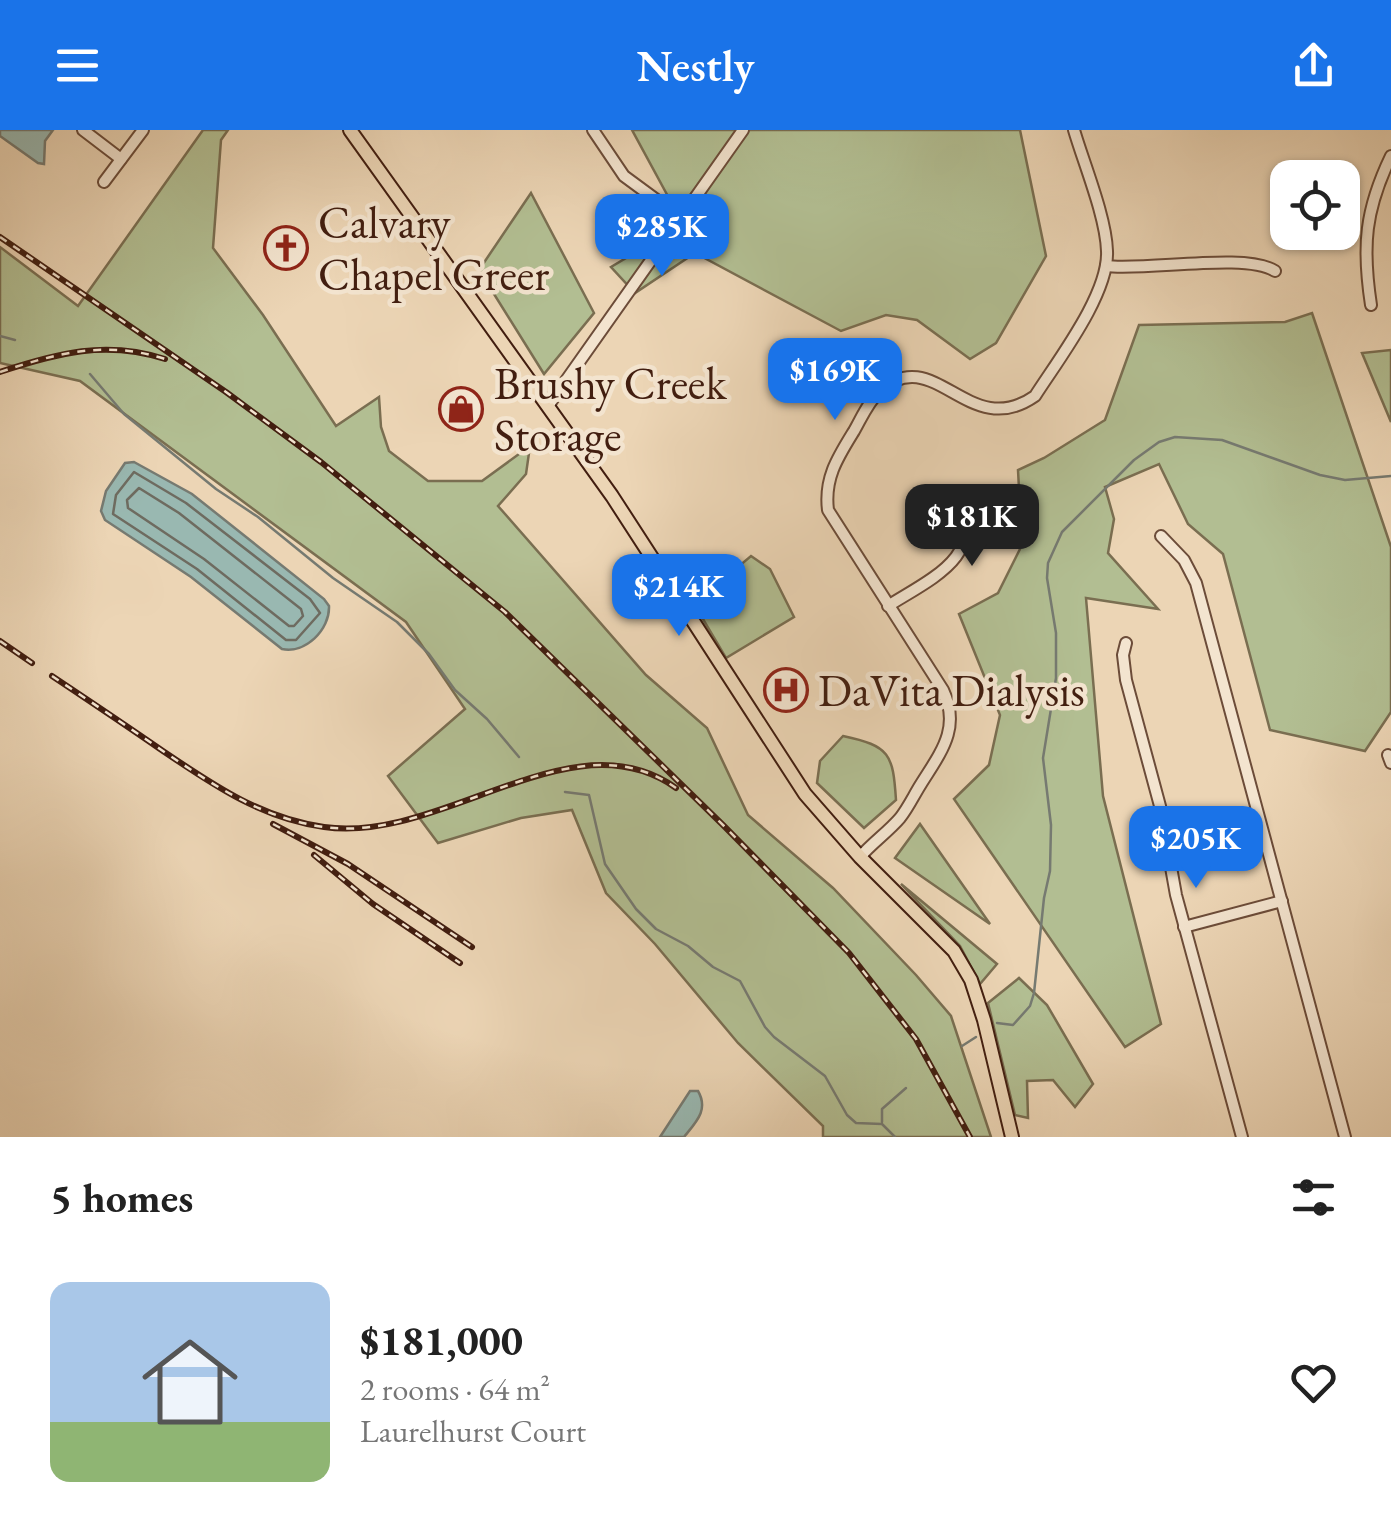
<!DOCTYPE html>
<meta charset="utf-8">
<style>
body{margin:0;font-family:"EB Garamond",serif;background:#f2f2f2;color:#222;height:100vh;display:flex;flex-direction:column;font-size:38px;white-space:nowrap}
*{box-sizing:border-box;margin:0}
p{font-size:32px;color:#767676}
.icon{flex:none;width:55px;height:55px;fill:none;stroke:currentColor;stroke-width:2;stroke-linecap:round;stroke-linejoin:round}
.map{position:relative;height:1007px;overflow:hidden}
.panel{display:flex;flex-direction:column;background:#fff;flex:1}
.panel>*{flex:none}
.buttons{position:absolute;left:1270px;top:30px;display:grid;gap:20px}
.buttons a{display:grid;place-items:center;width:90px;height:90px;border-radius:20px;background:#fff;box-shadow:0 2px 8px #0004;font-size:50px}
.price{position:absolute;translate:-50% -85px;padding:0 22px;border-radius:20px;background:#1a73e8;color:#fff;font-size:32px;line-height:65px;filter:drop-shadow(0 2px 5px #0008)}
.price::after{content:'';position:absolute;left:50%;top:60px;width:30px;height:22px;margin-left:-15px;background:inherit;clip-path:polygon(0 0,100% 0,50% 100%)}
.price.current{background:#222;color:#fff}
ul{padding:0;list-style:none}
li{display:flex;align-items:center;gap:30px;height:250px;padding:0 50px}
li span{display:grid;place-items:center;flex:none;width:280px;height:200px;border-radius:20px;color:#555}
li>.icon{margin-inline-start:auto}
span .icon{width:120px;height:120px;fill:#fffc;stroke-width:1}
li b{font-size:42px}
h2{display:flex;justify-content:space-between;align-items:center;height:120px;padding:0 50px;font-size:42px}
header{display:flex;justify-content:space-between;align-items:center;height:130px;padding:0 50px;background:#1a73e8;color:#fff;font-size:45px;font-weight:600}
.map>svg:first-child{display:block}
.green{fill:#b2be92;stroke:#7a6e51;stroke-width:2.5}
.water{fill:#99b8b1;stroke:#767a71;stroke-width:2.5}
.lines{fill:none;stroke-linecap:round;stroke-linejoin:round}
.shore{stroke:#6e6b60;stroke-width:2.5}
.stream{stroke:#767a71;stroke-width:2.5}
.minor-casing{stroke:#6c4c39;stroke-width:14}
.major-casing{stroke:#421e10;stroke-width:16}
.minor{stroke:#f3e4cf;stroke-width:10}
.major{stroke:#ecd5b5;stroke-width:12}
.rail-casing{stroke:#421e10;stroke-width:6}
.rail{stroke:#f3e4cf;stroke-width:2.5;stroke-dasharray:8;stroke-linecap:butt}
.labels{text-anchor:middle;stroke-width:9;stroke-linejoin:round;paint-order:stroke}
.poi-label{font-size:45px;fill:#421e10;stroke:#f3e4cf;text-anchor:start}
</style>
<header><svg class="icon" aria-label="menu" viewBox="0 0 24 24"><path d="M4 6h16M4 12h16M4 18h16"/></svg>Nestly<svg class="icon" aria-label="share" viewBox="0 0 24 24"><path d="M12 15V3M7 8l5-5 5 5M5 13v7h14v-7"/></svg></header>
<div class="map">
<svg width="1391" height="1007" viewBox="0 0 1391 1007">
<rect width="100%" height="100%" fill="#ecd5b5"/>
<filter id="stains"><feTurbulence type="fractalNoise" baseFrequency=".002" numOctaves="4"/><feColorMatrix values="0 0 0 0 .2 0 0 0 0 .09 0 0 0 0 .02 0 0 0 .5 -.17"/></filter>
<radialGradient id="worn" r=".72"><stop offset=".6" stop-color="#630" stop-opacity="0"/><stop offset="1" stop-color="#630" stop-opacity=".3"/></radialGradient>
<g class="green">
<polygon points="203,0 228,0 221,10 213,118 263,185 336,296 379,267 381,297 389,321 428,351 482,351 530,316 526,344 498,376 646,545 707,598 748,685 833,758 916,845 951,886 991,1007 823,1007 823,996 738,913 655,814 606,763 572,680 521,688 438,713 388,646 465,579 406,492 80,251 0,233 0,117 78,176"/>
<polygon points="632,0 1020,0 1046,126 996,213 970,229 917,190 886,185 841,201 695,123 635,163 611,137 683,94"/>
<polygon points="531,63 594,183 544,244 479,140"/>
<polygon points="1312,183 1391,417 1391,582 1365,621 1270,600 1223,424 1188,394 1159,334 1105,357 1114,389 1108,423 1158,479 1086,468 1103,666 1161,894 1125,917 954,669 989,635 1000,585 959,484 998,463 1022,415 1018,340 1044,328 1105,290 1139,195 1285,192"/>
<polygon points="1391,220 1391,292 1362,223"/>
<polygon points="751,426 770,439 794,487 726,528 694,474"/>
<path d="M843 606C890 616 893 624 896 670L864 698 817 653 820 631Z"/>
<polygon points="920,694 990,794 895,728"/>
<polygon points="901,754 997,834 980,854 960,816"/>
<polygon points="1019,848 1047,875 1093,954 1075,977 1053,950 1027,951 1028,988 1015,985 988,873"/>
</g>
<g class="water">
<polygon points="0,0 53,0 45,11 44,34 38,33 0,6"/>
<path d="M134 332 192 364 324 469 329 476C330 500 305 524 282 519L191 447 105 390 101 381 106 361 125 333Z"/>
<path d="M690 961H698C709 980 696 992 684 1007H660Z"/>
</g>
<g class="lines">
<g class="shore">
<polygon points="134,342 186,373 310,469 320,483 296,510 286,510 197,439 113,384 116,365"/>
<polygon points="139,358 179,383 301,479 303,486 294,496 289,496 204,429 128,378 127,370"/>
</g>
<g class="stream">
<polyline points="0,206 15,210"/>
<polyline points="90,244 124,284 216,359 258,387 333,448 397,492 429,524 455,560 487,589 519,627"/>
<polyline points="565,662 589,665 605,734 636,779 656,799 688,816 713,837 740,851 765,897 774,907 825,946 847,985 856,993 882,994 895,1007"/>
<polyline points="997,893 1013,895 1030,876 1034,863 1044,768 1050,741 1051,695 1043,628 1056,548 1056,503 1047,448 1048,433 1062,402 1134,330 1159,312 1175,307 1222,310 1320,345 1345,350 1391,346"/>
<polyline points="962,916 976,907"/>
<polyline points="882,992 882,979 906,958"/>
</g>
<g class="minor-casing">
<g id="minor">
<polyline points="83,0 121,29"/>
<polyline points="593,0 624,46 681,88"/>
<polyline points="104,52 143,0"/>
<path d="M1106 136C1148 141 1246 122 1275 141"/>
<path d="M1371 175C1362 116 1365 80 1391 26"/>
<polyline points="548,276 743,0"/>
<polyline points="1161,406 1184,430 1196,453 1345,1007"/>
<path d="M888 476C927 451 995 422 949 371"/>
<polyline points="1126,513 1123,525 1126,550 1160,676 1176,765 1242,1007"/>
<polyline points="1388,625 1391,633"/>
<path d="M860 727C872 713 888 702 900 688 908 678 914 665 921 654 941 622 961 598 943 560L828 380C824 348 838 327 854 301 861 289 868 272 879 262 934 210 968 313 1035 266 1058 230 1109 164 1107 121 1106 87 1084 34 1074 0"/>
<polyline points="1184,797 1282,771"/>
</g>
</g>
<g class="major-casing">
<polyline id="major" points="350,0 612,366 805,664 860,727 954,821 971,850 984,890 1012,1007"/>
</g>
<use href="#minor" class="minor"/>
<use href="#major" class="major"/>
<g class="rail-casing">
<g id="rail">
<polyline points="0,107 226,262 321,332 505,482 724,696 849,823 916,909 970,1007"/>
<path d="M0 242C57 223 106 210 165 229"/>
<polyline points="0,511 32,533"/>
<path d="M52 546C88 570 124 594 160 619 212 654 260 688 324 697 443 714 572 584 676 658"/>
<polyline points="273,694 348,734 472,817"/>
<polyline points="314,725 373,774 460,833"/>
</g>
</g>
<use href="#rail" class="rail"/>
</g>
<defs>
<g id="church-ring" transform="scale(2.25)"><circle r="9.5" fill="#f3e4cf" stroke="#8f2418" stroke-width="1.5"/><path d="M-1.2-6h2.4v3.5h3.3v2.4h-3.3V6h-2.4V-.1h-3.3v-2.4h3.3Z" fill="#8f2418"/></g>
<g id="shop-ring" transform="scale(2.25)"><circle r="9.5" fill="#f3e4cf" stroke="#8f2418" stroke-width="1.5"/><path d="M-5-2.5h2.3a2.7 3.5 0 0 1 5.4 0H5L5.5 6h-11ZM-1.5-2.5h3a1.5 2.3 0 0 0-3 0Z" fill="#8f2418"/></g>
<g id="hospital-ring" transform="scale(2.25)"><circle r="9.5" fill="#f3e4cf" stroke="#8f2418" stroke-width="1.5"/><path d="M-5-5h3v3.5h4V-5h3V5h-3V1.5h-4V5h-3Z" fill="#8f2418"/></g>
</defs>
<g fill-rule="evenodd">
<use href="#church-ring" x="286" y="118"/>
<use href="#shop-ring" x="461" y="279"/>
<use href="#hospital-ring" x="786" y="560"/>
</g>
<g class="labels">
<g class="poi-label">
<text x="318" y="108">Calvary<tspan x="318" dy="52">Chapel Greer</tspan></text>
<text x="494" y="269">Brushy Creek<tspan x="494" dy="52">Storage</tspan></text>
<text x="818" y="576">DaVita Dialysis</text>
</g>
</g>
<rect width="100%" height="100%" filter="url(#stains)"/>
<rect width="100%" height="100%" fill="url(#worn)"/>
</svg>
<div class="buttons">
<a><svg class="icon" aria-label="locate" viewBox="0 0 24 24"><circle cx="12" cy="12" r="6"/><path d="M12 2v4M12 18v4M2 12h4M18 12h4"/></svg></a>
</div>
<b class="price" style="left:662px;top:149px">$285K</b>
<b class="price" style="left:835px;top:293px">$169K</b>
<b class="price current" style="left:972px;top:439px">$181K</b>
<b class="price" style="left:679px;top:509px">$214K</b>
<b class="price" style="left:1196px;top:761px">$205K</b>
</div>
<section class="panel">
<h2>5 homes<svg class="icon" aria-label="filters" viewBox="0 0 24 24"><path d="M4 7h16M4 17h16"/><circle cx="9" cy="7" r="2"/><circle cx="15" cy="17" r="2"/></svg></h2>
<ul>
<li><span style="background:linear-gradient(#a9c7e8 70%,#8fb573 0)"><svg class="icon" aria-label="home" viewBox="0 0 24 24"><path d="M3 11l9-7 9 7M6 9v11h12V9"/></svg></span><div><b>$181,000</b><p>2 rooms · 64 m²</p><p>Laurelhurst Court</p></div><svg class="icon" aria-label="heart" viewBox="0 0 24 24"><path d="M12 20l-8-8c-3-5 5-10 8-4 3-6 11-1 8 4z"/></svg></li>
</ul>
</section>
